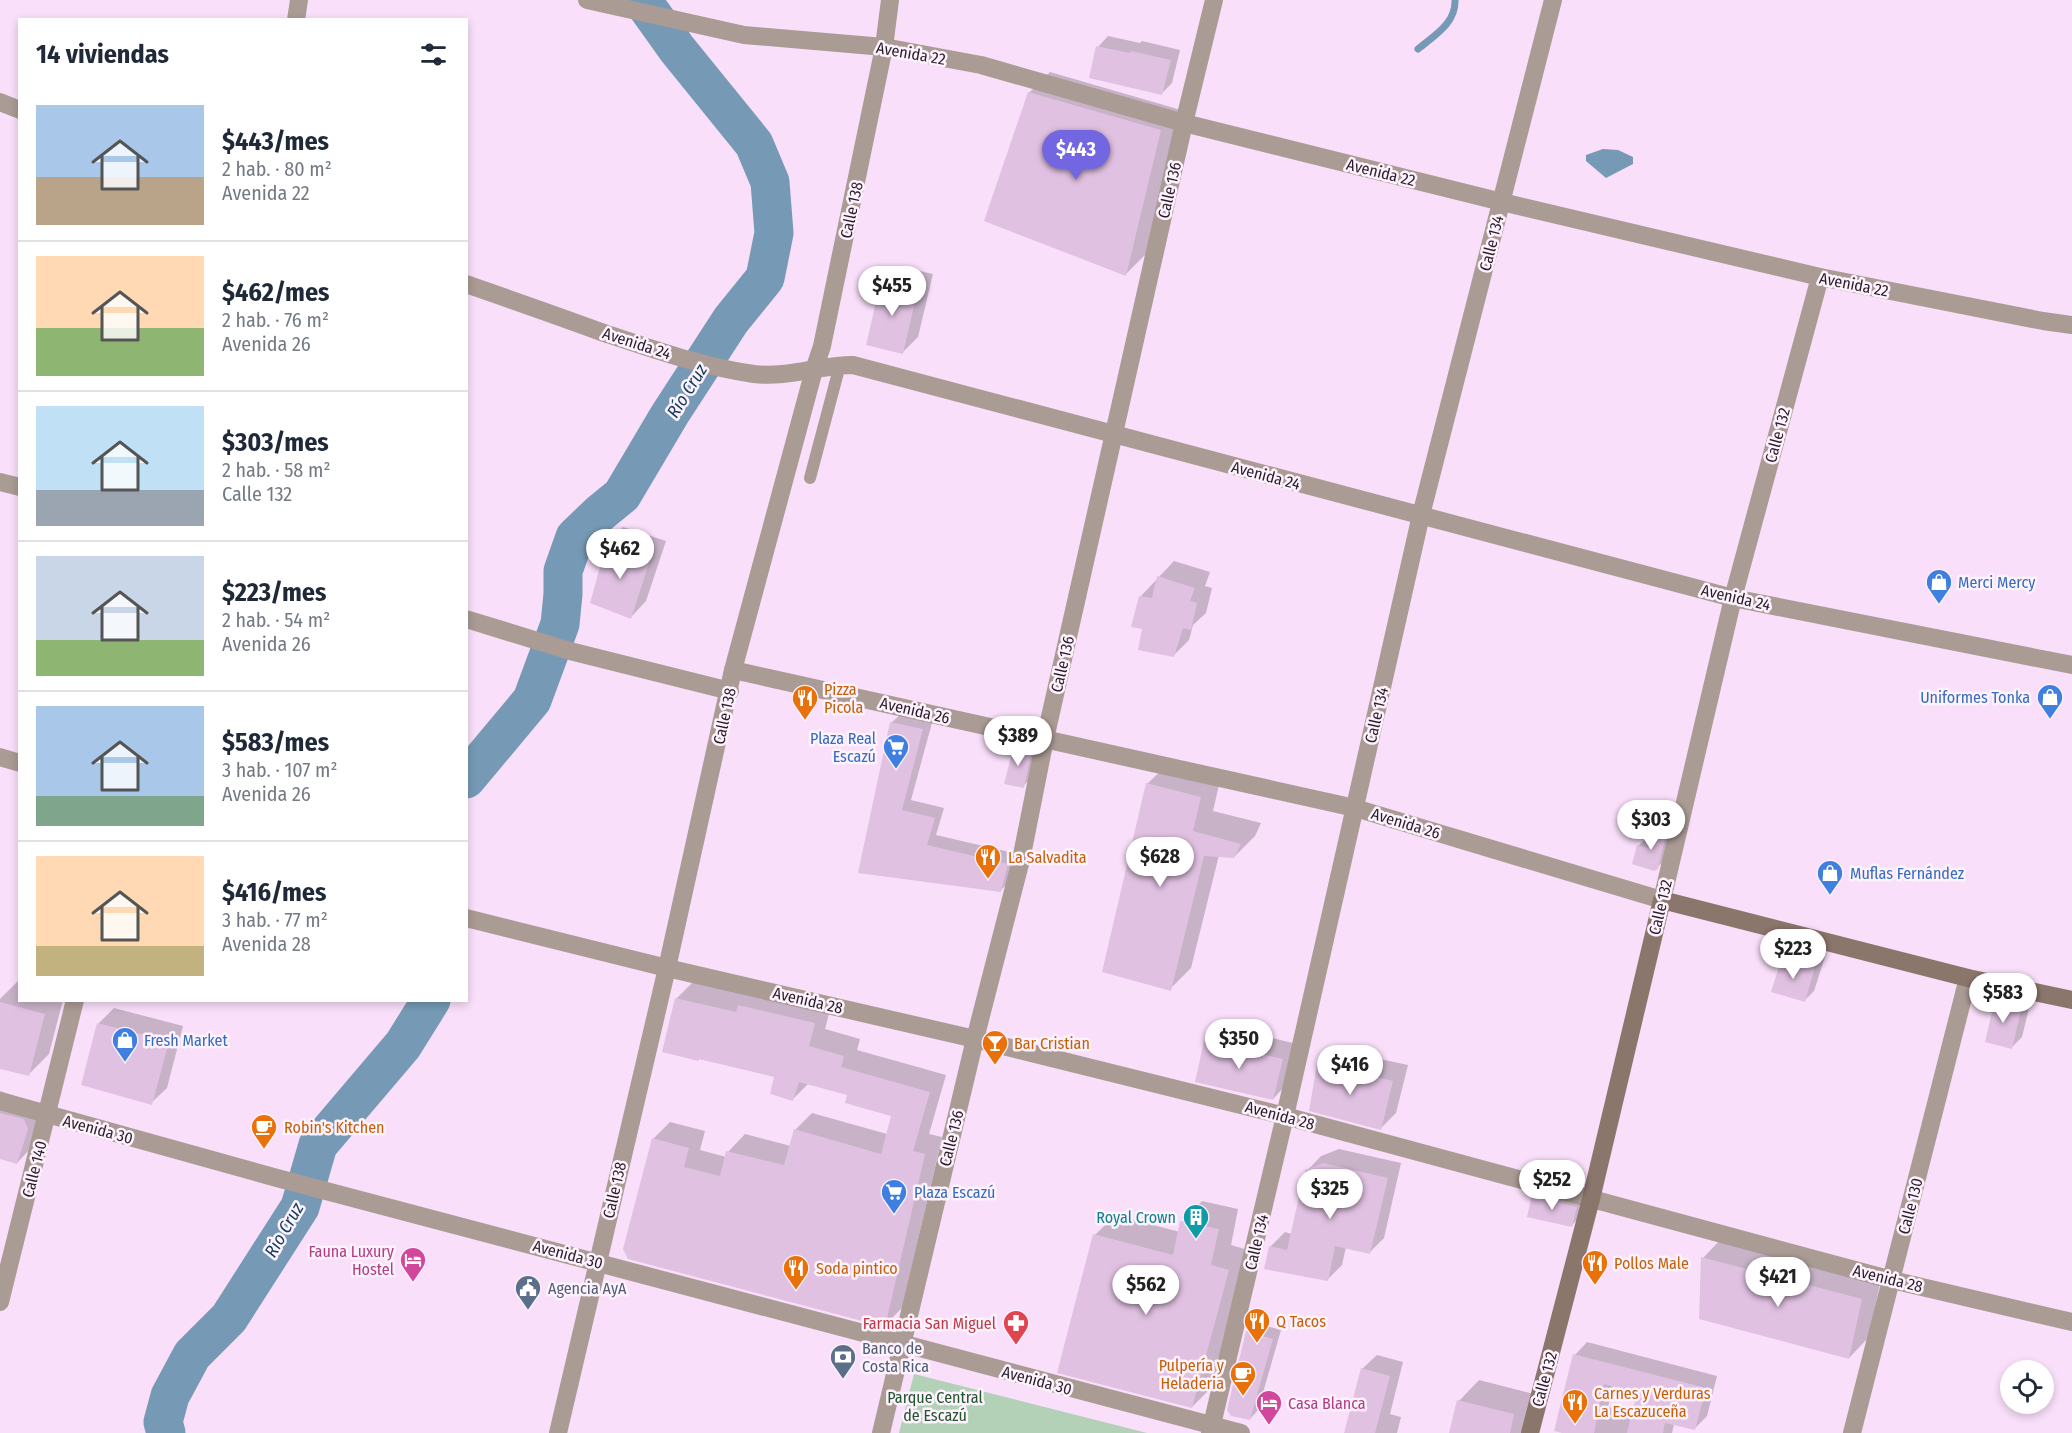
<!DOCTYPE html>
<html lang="es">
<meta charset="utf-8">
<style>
body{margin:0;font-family:"Fira Sans Condensed",sans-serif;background:#f6f6f7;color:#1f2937;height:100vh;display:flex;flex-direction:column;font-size:22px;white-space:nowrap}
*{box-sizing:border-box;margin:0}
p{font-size:20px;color:#747a83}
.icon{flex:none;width:33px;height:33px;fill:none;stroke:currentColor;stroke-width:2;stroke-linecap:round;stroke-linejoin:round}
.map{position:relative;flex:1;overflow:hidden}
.side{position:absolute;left:18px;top:18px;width:450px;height:984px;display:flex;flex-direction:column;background:#fff;border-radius:0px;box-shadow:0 3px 9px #0003}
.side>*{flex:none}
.fabs{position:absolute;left:2000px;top:1360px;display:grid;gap:12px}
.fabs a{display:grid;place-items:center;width:54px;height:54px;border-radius:50%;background:#fff;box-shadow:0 3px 9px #0003;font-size:30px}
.price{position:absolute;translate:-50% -51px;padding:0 14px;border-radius:21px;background:#fff;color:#222;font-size:20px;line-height:39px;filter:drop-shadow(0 2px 3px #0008)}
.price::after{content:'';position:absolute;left:50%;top:36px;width:18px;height:14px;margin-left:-9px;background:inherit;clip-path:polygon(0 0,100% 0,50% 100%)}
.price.current{background:#7266e1;color:#fff}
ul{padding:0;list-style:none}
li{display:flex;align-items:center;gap:18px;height:150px;padding:0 18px}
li+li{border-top:2px solid #e0e1e3}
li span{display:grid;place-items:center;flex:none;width:168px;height:120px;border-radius:0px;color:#555}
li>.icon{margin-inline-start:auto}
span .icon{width:72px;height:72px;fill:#fffc;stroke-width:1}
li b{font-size:26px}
h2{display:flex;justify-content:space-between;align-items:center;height:72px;padding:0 18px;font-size:26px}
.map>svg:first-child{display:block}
.green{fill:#b3d1b6}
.water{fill:#769ab5}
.shadow{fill:#0003;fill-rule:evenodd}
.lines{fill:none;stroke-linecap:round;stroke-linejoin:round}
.stream{stroke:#769ab5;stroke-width:7}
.river{stroke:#769ab5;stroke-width:39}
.building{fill:#e1c1e2}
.lane{stroke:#aa9b94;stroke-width:12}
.street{stroke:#aa9b94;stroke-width:18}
.secondary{stroke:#8b766b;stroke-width:18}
.labels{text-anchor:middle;stroke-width:5;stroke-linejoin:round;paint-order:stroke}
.street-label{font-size:16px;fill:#281e28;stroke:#fdf2fd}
.shop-label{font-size:16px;fill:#366cbe;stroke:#fdf2fd;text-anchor:start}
.food-label{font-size:16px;fill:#c56008;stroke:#fdf2fd;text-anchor:start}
.culture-label{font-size:16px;fill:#0d838f;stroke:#fdf2fd;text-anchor:end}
.hotel-label{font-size:16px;fill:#b23c85;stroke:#fdf2fd;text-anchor:end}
.service-label{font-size:16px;fill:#4e5e75;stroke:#fdf2fd;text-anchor:start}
.health-label{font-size:16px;fill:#be3a42;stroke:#fdf2fd;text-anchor:end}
.park-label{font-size:16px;fill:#21552c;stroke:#fdf2fd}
.water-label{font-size:18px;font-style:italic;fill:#103d5a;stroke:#fdf2fd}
</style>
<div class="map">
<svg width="2072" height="1433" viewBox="0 0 2072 1433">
<rect width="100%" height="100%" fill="#f9dffa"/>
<polygon class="green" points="914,1374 1147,1433 899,1433"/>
<polygon class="water" points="1603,149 1618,150 1633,157 1633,164 1606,178 1586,161 1586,155"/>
<g class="shadow">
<polygon points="1108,36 1140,43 1142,41 1180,50 1172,83 1162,93 1098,47"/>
<polygon points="1050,72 1181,110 1146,254 1126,274 1029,93"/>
<polygon points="898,266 933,274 918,337 902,353 882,282"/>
<polygon points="623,527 666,541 646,601 631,617 608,543"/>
<polygon points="1174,561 1210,572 1205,586 1212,588 1206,613 1193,625 1189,640 1173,656 1144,628 1141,596"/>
<polygon points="902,713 933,719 911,800 944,808 936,835 1018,854 1011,880 1001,890 859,871 891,723"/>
<polygon points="1036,725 1051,729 1044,766 1023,786 1015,746"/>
<polygon points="1168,764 1221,776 1213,811 1261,823 1255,836 1234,857 1219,855 1191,968 1170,989 1147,784"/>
<polygon points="1666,817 1676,819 1667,857 1657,868 1638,846 1649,836 1653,837 1655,827"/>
<polygon points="1793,948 1825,957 1814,991 1804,1001 1783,958"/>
<polygon points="18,981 20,981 20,1000 63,1000 49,1054 28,1075 0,1067 0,999"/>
<polygon points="694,981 831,1006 825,1029 860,1039 857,1050 946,1075 929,1134 942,1137 902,1308 885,1325 629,1258 653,1139 670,1122 705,1131 700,1150 726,1157 728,1152 745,1134 791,1146 795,1130 812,1113 887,1134 892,1115 849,1094 809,1083 793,1099 776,1076 664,1051 677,998"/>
<polygon points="2007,990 2032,996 2022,1037 2012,1047 1997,1000"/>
<polygon points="114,1008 183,1026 167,1088 151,1103 83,1084 99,1023"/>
<polygon points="1221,1026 1297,1044 1288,1083 1273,1099 1206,1042"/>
<polygon points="1334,1049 1408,1065 1396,1113 1380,1129 1310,1110 1319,1064"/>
<polygon points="0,1091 39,1104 32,1147 17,1163 0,1158"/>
<polygon points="1339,1149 1401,1163 1384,1238 1370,1252 1346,1247 1342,1265 1327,1280 1270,1247 1285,1232 1292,1234 1307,1171 1321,1156"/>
<polygon points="1543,1186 1587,1197 1582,1215 1572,1225 1533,1196"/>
<polygon points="1202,1201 1238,1209 1231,1245 1248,1250 1212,1387 1192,1407 1095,1235 1115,1215 1180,1232 1182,1222"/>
<polygon points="1723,1237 1881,1278 1869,1337 1849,1358 1703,1258"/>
<polygon points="1256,1323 1281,1330 1258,1410 1250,1419 1247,1332"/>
<path d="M1587 1342 1717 1376 1707 1416 1695 1428 1674 1424 1672 1433H1571L1575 1355ZM1613 1385 1639 1392 1634 1413 1608 1407Z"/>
<polygon points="1377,1355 1403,1362 1390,1414 1401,1417 1397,1433 1346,1433 1362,1369"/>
<polygon points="1479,1380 1534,1394 1524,1433 1450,1433 1459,1401"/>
</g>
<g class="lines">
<path class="stream" d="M1418 49C1435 35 1456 23 1455 0"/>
<g class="river">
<polyline points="466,779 532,700 560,624 563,594 563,571 575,537 600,513 622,495 670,414 731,320 765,278 774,233 770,182 754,144 677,49 642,0"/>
<polyline points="166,1433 163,1422 170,1396 192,1355 229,1318 300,1207 318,1145 403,1045 431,1000"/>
</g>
</g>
<g class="building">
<polygon points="1096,46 1130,53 1131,51 1171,60 1162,95 1089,78"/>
<polygon points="1028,92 1161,130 1126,276 984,221"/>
<polygon points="881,281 918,289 903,354 866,345"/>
<polygon points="607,542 651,557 631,619 590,603"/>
<polygon points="1157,576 1195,588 1190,601 1197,603 1191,630 1183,628 1174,657 1138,650 1142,629 1131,627 1139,596 1152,598"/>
<polygon points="890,722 923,729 902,810 935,818 927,845 1008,864 1001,892 858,873"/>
<polygon points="1014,745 1032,749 1024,788 1004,784"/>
<polygon points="1146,783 1201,797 1193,831 1241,844 1234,858 1204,856 1171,991 1102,972"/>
<polygon points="1654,826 1667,829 1658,869 1654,871 1632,864 1637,845 1648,848"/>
<polygon points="1782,957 1815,967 1805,1002 1771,992"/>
<polygon points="675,998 736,1012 738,1005 815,1023 809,1046 844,1056 841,1067 930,1092 913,1151 925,1154 885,1327 628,1259 623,1249 652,1138 689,1148 684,1167 720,1176 726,1151 784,1165 794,1129 881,1154 891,1116 845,1103 847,1095 799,1082 793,1101 770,1094 774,1077 699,1059 699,1061 662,1052"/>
<polygon points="1995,999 2022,1006 2012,1049 1985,1042"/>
<polygon points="0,1002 45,1014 29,1076 0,1069"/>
<polygon points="97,1023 169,1041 152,1105 81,1085"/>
<polygon points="1204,1041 1283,1059 1273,1100 1195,1082"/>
<polygon points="1317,1064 1393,1081 1381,1130 1309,1111"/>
<polygon points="0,1113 24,1119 28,1129 17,1164 0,1159"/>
<polygon points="1323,1163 1388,1178 1370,1254 1335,1246 1328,1281 1264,1269 1269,1246 1287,1250 1305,1170"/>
<polygon points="1532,1195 1577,1207 1572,1227 1527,1217"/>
<polygon points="1180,1221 1219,1229 1211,1265 1229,1270 1192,1408 1057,1373 1093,1234 1173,1255"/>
<polygon points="1701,1257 1862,1299 1849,1359 1699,1319"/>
<polygon points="1246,1331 1273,1339 1250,1420 1231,1416 1227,1410"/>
<polygon points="1573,1354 1706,1388 1695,1430 1665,1423 1663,1433 1627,1433 1637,1393 1604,1384 1594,1433 1562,1433 1554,1431"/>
<polygon points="1361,1368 1390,1376 1375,1433 1344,1433"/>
<polygon points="1457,1400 1514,1414 1510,1433 1449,1433"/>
</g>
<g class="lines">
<polyline class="lane" points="810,478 840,365"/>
<g class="street">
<polyline points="587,0 744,35 884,47 981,65 1184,123 1502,202 1820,277 2043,321 2072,325"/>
<polyline points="296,20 299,0"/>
<polyline points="0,102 20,110"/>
<path d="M466 284C512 300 558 316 604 333 653 349 703 367 754 374 789 378 819 365 853 365L1733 598 2072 665"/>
<polyline points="0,482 20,487"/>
<polyline points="466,619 570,651 730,691"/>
<polyline points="733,670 1355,808 1662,900 1733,598 1820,277"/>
<polyline points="0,757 20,763"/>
<polyline points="466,918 667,968 975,1039 1285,1116 1892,1280 2072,1322"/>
<polyline points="0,1101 277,1178 1241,1433"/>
<polyline points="0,1302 75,1000"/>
<polyline points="558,1433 667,968 733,670 814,370 822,346 884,47 890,0"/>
<polyline points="881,1433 975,1039 1021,860 1045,739 1184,123 1214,0"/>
<polyline points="1210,1433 1285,1116 1421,515 1553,0"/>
<polyline points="1852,1433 1968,978"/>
</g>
<polyline class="secondary" points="1530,1433 1591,1199 1662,900 1968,978 2072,1000"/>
</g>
<defs>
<g id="shop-pin" transform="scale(1.35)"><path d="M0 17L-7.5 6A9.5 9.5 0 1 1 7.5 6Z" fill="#3f7fe0" stroke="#fdf2fd"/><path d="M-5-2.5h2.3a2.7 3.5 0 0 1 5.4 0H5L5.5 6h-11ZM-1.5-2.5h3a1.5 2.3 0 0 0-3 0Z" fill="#fff"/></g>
<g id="restaurant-pin" transform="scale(1.35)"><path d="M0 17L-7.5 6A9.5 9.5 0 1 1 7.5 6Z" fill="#e8710a" stroke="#fdf2fd"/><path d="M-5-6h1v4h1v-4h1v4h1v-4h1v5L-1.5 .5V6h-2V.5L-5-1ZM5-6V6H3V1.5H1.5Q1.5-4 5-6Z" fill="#fff"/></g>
<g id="supermarket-pin" transform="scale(1.35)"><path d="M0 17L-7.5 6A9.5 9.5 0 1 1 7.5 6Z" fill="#3f7fe0" stroke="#fdf2fd"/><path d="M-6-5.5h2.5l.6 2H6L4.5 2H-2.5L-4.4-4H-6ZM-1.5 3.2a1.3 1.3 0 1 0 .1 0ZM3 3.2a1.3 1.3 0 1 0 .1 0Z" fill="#fff"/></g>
<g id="bar-pin" transform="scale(1.35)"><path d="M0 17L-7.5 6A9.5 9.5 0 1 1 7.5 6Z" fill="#e8710a" stroke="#fdf2fd"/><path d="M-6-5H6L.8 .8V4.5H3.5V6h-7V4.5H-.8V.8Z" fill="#fff"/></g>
<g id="cafe-pin" transform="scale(1.35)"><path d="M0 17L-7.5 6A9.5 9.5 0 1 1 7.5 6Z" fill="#e8710a" stroke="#fdf2fd"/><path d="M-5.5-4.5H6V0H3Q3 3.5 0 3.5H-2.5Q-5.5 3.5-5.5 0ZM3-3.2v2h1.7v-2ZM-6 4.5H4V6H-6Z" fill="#fff"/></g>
<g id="building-pin" transform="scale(1.35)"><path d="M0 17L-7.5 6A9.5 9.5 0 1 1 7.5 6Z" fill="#0f9aa8" stroke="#fdf2fd"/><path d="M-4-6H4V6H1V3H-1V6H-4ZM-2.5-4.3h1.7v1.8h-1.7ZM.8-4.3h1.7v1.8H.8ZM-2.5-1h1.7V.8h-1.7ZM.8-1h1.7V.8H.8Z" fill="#fff"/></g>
<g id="hotel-pin" transform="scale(1.35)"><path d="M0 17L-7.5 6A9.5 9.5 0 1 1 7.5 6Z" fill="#d1479c" stroke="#fdf2fd"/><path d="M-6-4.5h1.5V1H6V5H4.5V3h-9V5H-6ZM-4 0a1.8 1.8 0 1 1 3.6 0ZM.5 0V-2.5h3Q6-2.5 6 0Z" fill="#fff"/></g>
<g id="civic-pin" transform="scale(1.35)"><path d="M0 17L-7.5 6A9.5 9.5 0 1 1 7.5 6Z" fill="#5c6f8a" stroke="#fdf2fd"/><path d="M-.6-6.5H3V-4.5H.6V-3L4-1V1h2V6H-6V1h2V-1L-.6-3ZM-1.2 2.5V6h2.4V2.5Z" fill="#fff"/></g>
<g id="pharmacy-pin" transform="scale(1.35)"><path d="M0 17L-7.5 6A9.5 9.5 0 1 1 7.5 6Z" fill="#e0444e" stroke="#fdf2fd"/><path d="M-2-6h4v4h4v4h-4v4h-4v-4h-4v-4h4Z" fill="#fff"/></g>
<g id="bank-pin" transform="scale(1.35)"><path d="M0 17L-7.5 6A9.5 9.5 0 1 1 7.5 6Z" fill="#5c6f8a" stroke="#fdf2fd"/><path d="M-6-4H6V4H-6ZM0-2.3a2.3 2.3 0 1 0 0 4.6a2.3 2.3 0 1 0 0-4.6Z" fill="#fff"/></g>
</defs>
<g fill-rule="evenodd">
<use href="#shop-pin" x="1939" y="582"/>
<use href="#shop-pin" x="2050" y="697"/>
<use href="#restaurant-pin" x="805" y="698"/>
<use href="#supermarket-pin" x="896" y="747"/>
<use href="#restaurant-pin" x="988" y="857"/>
<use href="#shop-pin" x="1830" y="873"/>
<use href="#shop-pin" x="125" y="1040"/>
<use href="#bar-pin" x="995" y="1043"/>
<use href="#cafe-pin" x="264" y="1127"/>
<use href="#supermarket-pin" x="894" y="1192"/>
<use href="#building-pin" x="1196" y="1217"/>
<use href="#hotel-pin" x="413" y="1260"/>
<use href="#restaurant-pin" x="1595" y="1263"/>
<use href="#restaurant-pin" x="796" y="1268"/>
<use href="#civic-pin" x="528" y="1288"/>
<use href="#restaurant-pin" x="1257" y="1321"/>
<use href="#pharmacy-pin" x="1016" y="1323"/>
<use href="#bank-pin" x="843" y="1357"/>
<use href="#cafe-pin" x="1243" y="1374"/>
<use href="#restaurant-pin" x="1575" y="1402"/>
<use href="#hotel-pin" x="1269" y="1403"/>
</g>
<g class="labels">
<g class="street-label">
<text transform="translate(911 53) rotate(10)" y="6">Avenida 22</text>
<text transform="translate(1381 172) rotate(14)" y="6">Avenida 22</text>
<text transform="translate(1169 190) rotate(-77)" y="6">Calle 136</text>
<text transform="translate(851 210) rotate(-78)" y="6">Calle 138</text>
<text transform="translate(1491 243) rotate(-76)" y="6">Calle 134</text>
<text transform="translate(1854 284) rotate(11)" y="6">Avenida 22</text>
<text transform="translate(637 343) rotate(18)" y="6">Avenida 24</text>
<text transform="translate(1777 435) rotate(-75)" y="6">Calle 132</text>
<text transform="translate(1266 475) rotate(15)" y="6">Avenida 24</text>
<text transform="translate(1736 597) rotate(13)" y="6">Avenida 24</text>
<text transform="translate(1062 664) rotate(-77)" y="6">Calle 136</text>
<text transform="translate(915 710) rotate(13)" y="6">Avenida 26</text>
<text transform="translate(1376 715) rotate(-77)" y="6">Calle 134</text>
<text transform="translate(724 716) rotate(-78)" y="6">Calle 138</text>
<text transform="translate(1406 823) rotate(17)" y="6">Avenida 26</text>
<text transform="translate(1660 907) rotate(-77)" y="6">Calle 132</text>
<text transform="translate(808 1000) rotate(13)" y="6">Avenida 28</text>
<text transform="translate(1280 1115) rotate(15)" y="6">Avenida 28</text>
<text transform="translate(98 1129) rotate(15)" y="6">Avenida 30</text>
<text transform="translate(951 1138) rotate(-76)" y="6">Calle 136</text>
<text transform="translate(34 1169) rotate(-76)" y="6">Calle 140</text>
<text transform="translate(614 1190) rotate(-77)" y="6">Calle 138</text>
<text transform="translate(1910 1206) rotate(-76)" y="6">Calle 130</text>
<text transform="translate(1256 1242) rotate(-77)" y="6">Calle 134</text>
<text transform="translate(568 1254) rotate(15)" y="6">Avenida 30</text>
<text transform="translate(1888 1278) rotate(14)" y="6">Avenida 28</text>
<text transform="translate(1544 1379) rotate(-75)" y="6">Calle 132</text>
<text transform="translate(1037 1380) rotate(15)" y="6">Avenida 30</text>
</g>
<g class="shop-label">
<text x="1958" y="588">Merci Mercy</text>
<text x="2030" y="703" text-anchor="end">Uniformes Tonka</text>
<text x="876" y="744" text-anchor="end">Plaza Real<tspan x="876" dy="18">Escazú</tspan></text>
<text x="1850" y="879">Muflas Fernández</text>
<text x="144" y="1046">Fresh Market</text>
<text x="914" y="1198">Plaza Escazú</text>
</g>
<g class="food-label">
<text x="824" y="695">Pizza<tspan x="824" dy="18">Picola</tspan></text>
<text x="1008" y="863">La Salvadita</text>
<text x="1014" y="1049">Bar Cristian</text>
<text x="284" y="1133">Robin's Kitchen</text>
<text x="1614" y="1269">Pollos Male</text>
<text x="816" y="1274">Soda pintico</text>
<text x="1276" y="1327">Q Tacos</text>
<text x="1224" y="1371" text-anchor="end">Pulpería y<tspan x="1224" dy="18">Heladeria</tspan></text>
<text x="1594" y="1399">Carnes y Verduras<tspan x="1594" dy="18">La Escazuceña</tspan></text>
</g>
<g class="culture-label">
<text x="1176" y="1223">Royal Crown</text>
</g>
<g class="hotel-label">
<text x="394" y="1257">Fauna Luxury<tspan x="394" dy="18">Hostel</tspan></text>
<text x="1288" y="1409" text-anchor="start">Casa Blanca</text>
</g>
<g class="service-label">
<text x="548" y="1294">Agencia AyA</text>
<text x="862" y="1354">Banco de<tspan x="862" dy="18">Costa Rica</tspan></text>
</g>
<g class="health-label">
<text x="996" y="1329">Farmacia San Miguel</text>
</g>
<g class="park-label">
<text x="935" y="1403">Parque Central<tspan x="935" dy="18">de Escazú</tspan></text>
</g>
<g class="water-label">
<text transform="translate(687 391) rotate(-58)" y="6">Río Cruz</text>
<text transform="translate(284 1230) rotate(-60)" y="6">Río Cruz</text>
</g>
</g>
</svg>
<div class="fabs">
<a><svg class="icon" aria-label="locate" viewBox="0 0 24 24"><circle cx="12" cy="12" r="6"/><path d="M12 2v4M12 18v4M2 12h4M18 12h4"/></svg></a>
</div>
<b class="price current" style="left:1076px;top:181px">$443</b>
<b class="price" style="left:892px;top:317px">$455</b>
<b class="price" style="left:620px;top:580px">$462</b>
<b class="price" style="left:1018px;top:767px">$389</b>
<b class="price" style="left:1651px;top:851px">$303</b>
<b class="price" style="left:1160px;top:888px">$628</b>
<b class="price" style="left:1793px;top:980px">$223</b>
<b class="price" style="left:2003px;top:1024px">$583</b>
<b class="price" style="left:1239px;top:1070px">$350</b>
<b class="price" style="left:1350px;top:1096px">$416</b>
<b class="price" style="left:1552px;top:1211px">$252</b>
<b class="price" style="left:1330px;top:1220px">$325</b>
<b class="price" style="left:1778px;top:1308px">$421</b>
<b class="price" style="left:1146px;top:1316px">$562</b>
<section class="side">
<h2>14 viviendas<svg class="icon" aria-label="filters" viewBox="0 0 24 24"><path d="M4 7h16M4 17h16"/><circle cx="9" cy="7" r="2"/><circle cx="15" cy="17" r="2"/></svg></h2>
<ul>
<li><span style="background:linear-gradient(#a9c7e8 60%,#b9a48a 0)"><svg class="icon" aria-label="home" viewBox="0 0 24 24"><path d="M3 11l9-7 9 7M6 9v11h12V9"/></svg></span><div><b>$443/mes</b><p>2 hab. · 80 m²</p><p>Avenida 22</p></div></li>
<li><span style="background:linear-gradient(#ffd9b3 60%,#8fb573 0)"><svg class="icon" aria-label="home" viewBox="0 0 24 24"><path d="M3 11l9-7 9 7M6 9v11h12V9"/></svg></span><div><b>$462/mes</b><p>2 hab. · 76 m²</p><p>Avenida 26</p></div></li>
<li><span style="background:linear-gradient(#bfe0f5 70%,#9aa5b1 0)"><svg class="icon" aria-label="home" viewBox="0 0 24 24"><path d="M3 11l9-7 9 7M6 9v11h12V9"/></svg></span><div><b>$303/mes</b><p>2 hab. · 58 m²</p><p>Calle 132</p></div></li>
<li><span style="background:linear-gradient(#c9d6e8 70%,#8fb573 0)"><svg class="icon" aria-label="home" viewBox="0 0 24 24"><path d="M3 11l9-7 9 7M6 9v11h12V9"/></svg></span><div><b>$223/mes</b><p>2 hab. · 54 m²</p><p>Avenida 26</p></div></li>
<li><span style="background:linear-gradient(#a9c7e8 75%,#7fa58c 0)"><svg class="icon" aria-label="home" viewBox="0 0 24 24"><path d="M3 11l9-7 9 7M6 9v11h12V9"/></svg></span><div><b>$583/mes</b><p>3 hab. · 107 m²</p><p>Avenida 26</p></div></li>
<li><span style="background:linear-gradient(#ffd9b3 75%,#c2b280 0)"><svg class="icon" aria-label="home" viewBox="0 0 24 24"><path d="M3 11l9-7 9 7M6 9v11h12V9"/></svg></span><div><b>$416/mes</b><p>3 hab. · 77 m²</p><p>Avenida 28</p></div></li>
</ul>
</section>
</div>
